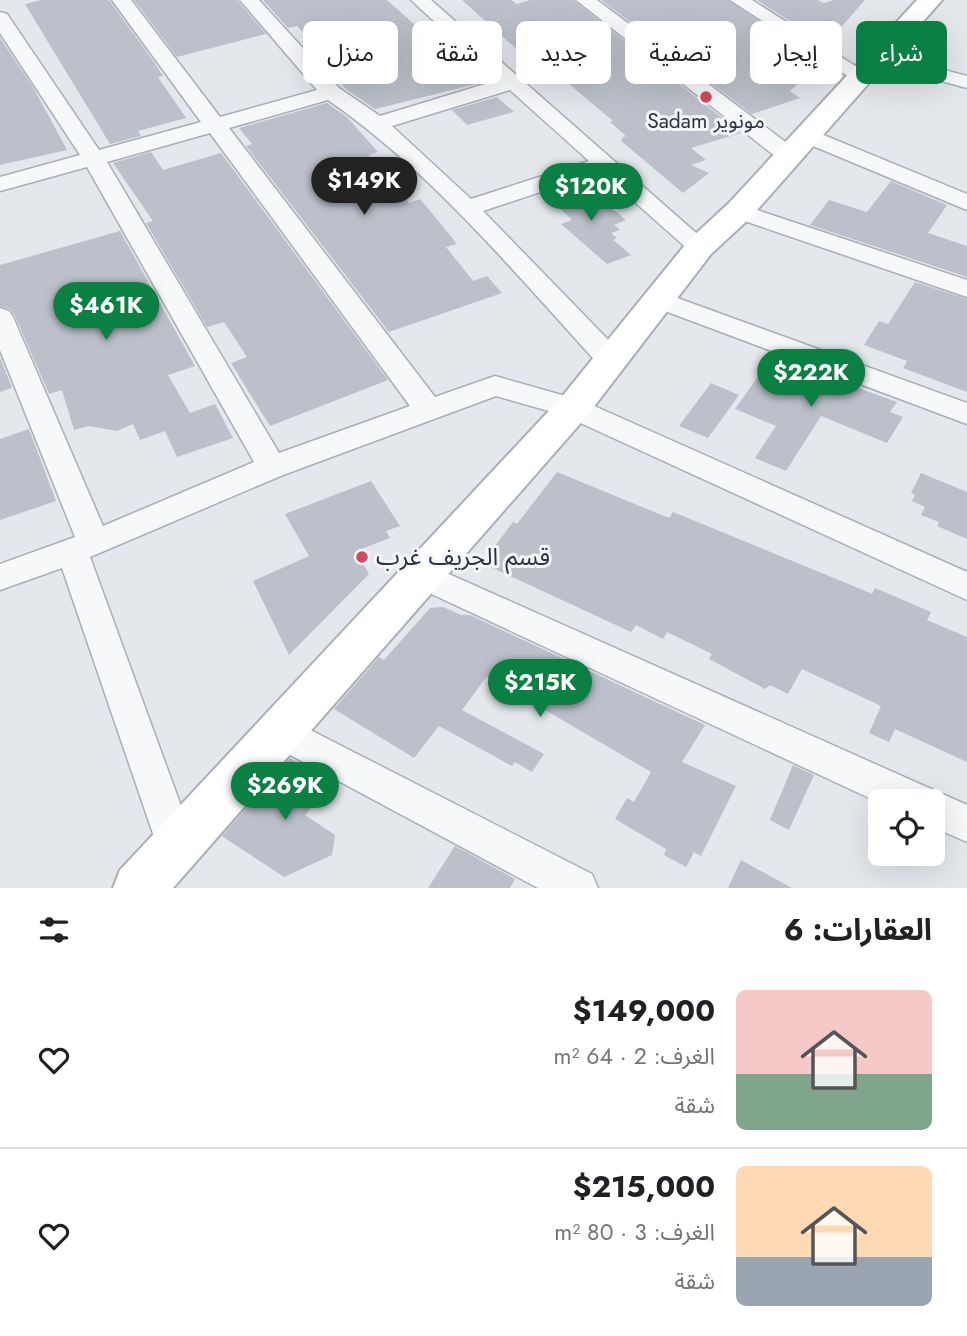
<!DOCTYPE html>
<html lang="ar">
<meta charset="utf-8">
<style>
body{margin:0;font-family:Jost,"Noto Sans Arabic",sans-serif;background:#f2f2f2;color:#202124;direction:rtl;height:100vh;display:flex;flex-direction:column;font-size:26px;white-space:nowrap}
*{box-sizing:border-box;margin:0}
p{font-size:23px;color:#757577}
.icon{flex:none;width:38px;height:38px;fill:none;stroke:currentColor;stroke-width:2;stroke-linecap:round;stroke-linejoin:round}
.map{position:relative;height:888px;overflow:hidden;direction:ltr}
.side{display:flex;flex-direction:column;background:#fff;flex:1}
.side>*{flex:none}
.banner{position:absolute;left:21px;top:21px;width:926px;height:63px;direction:rtl;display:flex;gap:14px}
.controls{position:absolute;left:868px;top:789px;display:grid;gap:14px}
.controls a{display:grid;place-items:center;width:77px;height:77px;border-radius:10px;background:#fff;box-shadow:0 7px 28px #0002;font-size:35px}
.price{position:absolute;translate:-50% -60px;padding:0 16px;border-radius:24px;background:#0b8043;color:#fff;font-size:23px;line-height:46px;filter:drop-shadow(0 2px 4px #0008)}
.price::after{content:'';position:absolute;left:50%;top:42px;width:21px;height:16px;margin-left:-10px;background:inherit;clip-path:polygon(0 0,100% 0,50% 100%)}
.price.on{background:#222;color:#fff}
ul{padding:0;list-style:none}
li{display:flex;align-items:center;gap:21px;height:175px;padding:0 35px}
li+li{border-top:2px solid #e0e0e0}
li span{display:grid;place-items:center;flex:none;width:196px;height:140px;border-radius:10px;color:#555}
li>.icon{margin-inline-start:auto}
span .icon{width:84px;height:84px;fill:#fffc;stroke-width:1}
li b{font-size:30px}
h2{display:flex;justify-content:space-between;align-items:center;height:84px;padding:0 35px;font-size:30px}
.chip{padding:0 24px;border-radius:10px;background:#fff;box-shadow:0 7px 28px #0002;font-size:24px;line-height:63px}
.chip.on{background:#0b8043;color:#fff}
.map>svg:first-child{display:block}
.building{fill:#bbc0ca}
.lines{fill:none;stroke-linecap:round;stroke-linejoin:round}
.street-casing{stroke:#a9aeb7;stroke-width:3}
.secondary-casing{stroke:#a9aeb7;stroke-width:4}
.street{fill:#f7f8fa;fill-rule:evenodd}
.secondary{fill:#fff;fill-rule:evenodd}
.poi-dot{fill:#d1495b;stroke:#f4f6f9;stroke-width:2.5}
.labels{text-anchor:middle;stroke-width:6;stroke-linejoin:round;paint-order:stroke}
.far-poi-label{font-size:21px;fill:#2b3445;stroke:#f4f6f9}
.poi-label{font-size:24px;fill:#2b3445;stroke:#f4f6f9;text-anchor:start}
</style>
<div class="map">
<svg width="967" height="888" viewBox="0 0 967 888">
<rect width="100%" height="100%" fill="#e4e7ec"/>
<g class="building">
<polygon points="42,0 109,0 154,62 163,76 158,77 186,118 138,131 141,136 110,144 25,4"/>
<polygon points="134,0 237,0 266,34 177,57"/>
<polygon points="263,0 387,0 480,83 375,109 347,90 322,63 330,61 297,26 288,28"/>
<polygon points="462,0 511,0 517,4 530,0 573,0 741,133 691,148 706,160 691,165 709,173 683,193 621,141 624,136 628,138 610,122 613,121 561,77 551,80"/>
<polygon points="601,0 728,0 821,62 790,91 800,98 752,114"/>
<polygon points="757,0 818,0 824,3 833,0 865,0 826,44"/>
<polygon points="0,38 33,87 67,150 0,165"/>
<polygon points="497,97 514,112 467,125 452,110"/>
<polygon points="327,103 347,117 378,152 368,155 409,203 420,199 436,218 457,244 446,247 473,281 487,276 502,293 389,332 246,146 252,144 239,128"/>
<polygon points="151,152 163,170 221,153 388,380 270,426 231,363 247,357 224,322 207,327 146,223 153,221 113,163"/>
<polygon points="891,181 947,205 928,233 967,246 967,277 810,225 829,200 867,212"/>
<polygon points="581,185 605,207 609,206 626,220 614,225 620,230 611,233 617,238 613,240 631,255 607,264 561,224 572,220 547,196"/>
<polygon points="120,231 195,366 168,375 190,413 215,404 233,438 177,457 165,431 140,440 133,424 117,431 89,426 74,430 62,390 49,394 15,316 10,309 0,306 0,265"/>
<polygon points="915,282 967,299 967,392 903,368 907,361 864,345 879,321 888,324"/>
<polygon points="0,357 12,388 0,392"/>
<polygon points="772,357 897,402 890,412 903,417 887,443 821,416 786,471 755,458 776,426 735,409"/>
<polygon points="711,383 739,395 708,438 679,426"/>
<polygon points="29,429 56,501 0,520 0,439"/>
<polygon points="557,472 669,518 673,512 863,590 872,594 875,588 931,612 927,620 967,637 967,762 895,729 889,742 869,733 881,706 802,669 788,694 770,685 765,689 709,659 712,654 667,632 663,639 636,625 631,632 482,563 513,522 517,524"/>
<polygon points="921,473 967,492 967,539 937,526 939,522 921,515 925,507 912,501 915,495 911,493"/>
<polygon points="371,481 400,526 386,531 390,538 356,551 369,574 289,655 253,581 309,556 285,514"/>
<polygon points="443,607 461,615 470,615 705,725 682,762 736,786 701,856 694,852 686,867 664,855 666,849 615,819 627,798 634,802 651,772 487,676 462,710 544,754 532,772 515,762 512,766 439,726 414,758 334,709 379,657 384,660 430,608"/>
<polygon points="290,758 332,781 305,815 335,835 332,855 284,877 222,836"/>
<polygon points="793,765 814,775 789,830 770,820"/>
<polygon points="455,846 515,879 510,888 428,888"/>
<polygon points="741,860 792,888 728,888"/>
</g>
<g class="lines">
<g class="street-casing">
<g id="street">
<path d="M112 0H131L220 117 317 90 240 0H259L339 88 380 116 498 80 411 0H431L712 247 709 252H691L601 172 483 211 620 352 624 359 620 366 610 368 600 366C515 273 432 172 328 100L229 128 435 397 495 376 583 401 967 572V600L563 415 496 396 283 475 90 557 196 847 190 860 176 866 162 860 62 568 0 590V564L75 537 0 350V308L9 311 13 317 103 526 254 462 87 167 0 191V177L80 155 0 33V12L7 14 99 150 201 122ZM510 90 589 161 471 199 392 126ZM210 133 410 406 279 453 107 162Z"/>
<polygon points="576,0 597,0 796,150 799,155 796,160 780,160"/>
<polygon points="730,0 752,0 871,76 861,82 854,80"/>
<polygon points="877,52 967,76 967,88 870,62 867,58 870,54"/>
<polygon points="809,129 967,194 967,210 801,141 798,136"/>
<polygon points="739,204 967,280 967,297 730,216 727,211 730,206"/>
<polygon points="658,291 967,403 967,424 649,305 645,299 649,293"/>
<polygon points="422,562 967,805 967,842 933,827 933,802 880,803 410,584 406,575 410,566"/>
<polygon points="279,714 592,874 598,888 538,888 266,742 261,730 266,718"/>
</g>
</g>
<g class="secondary-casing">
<polygon id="secondary" points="917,0 942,0 750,218 711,254 586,417 173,888 113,888 120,870 560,399 689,240 728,204"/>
</g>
<use href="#street" class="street"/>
<use href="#secondary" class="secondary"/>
</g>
<g class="poi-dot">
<circle cx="706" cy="97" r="7"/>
<circle cx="362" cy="557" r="7"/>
</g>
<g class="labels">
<g class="far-poi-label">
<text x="706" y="128">Sadam مونوير</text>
</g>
<g class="poi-label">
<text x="376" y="565">قسم الجريف غرب</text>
</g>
</g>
</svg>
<div class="controls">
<a><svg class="icon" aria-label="locate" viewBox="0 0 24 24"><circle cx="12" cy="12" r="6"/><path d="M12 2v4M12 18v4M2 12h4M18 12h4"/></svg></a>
</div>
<b class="price on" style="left:364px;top:217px">$149K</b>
<b class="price" style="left:591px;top:223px">$120K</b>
<b class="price" style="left:106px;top:342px">$461K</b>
<b class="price" style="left:811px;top:409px">$222K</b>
<b class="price" style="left:540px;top:719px">$215K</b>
<b class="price" style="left:285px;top:822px">$269K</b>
<div class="banner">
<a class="chip on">شراء</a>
<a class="chip">إيجار</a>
<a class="chip">تصفية</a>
<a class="chip">جديد</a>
<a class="chip">شقة</a>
<a class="chip">منزل</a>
</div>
</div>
<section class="side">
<h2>العقارات: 6<svg class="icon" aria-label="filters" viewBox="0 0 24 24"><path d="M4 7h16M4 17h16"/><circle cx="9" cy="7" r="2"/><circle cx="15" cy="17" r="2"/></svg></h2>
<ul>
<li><span style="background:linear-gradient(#f6c9c9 60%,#7fa58c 0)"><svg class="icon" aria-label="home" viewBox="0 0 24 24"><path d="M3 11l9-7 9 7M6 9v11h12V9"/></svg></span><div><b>$149,000</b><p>الغرف: 2 · 64 m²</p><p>شقة</p></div><svg class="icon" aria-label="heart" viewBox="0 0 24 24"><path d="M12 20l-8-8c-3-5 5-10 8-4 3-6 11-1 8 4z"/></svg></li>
<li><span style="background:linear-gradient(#ffd9b3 65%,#9aa5b1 0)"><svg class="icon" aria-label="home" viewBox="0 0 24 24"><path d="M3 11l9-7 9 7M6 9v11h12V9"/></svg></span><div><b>$215,000</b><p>الغرف: 3 · 80 m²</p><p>شقة</p></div><svg class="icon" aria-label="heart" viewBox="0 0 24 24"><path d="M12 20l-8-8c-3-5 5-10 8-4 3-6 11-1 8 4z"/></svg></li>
</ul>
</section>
